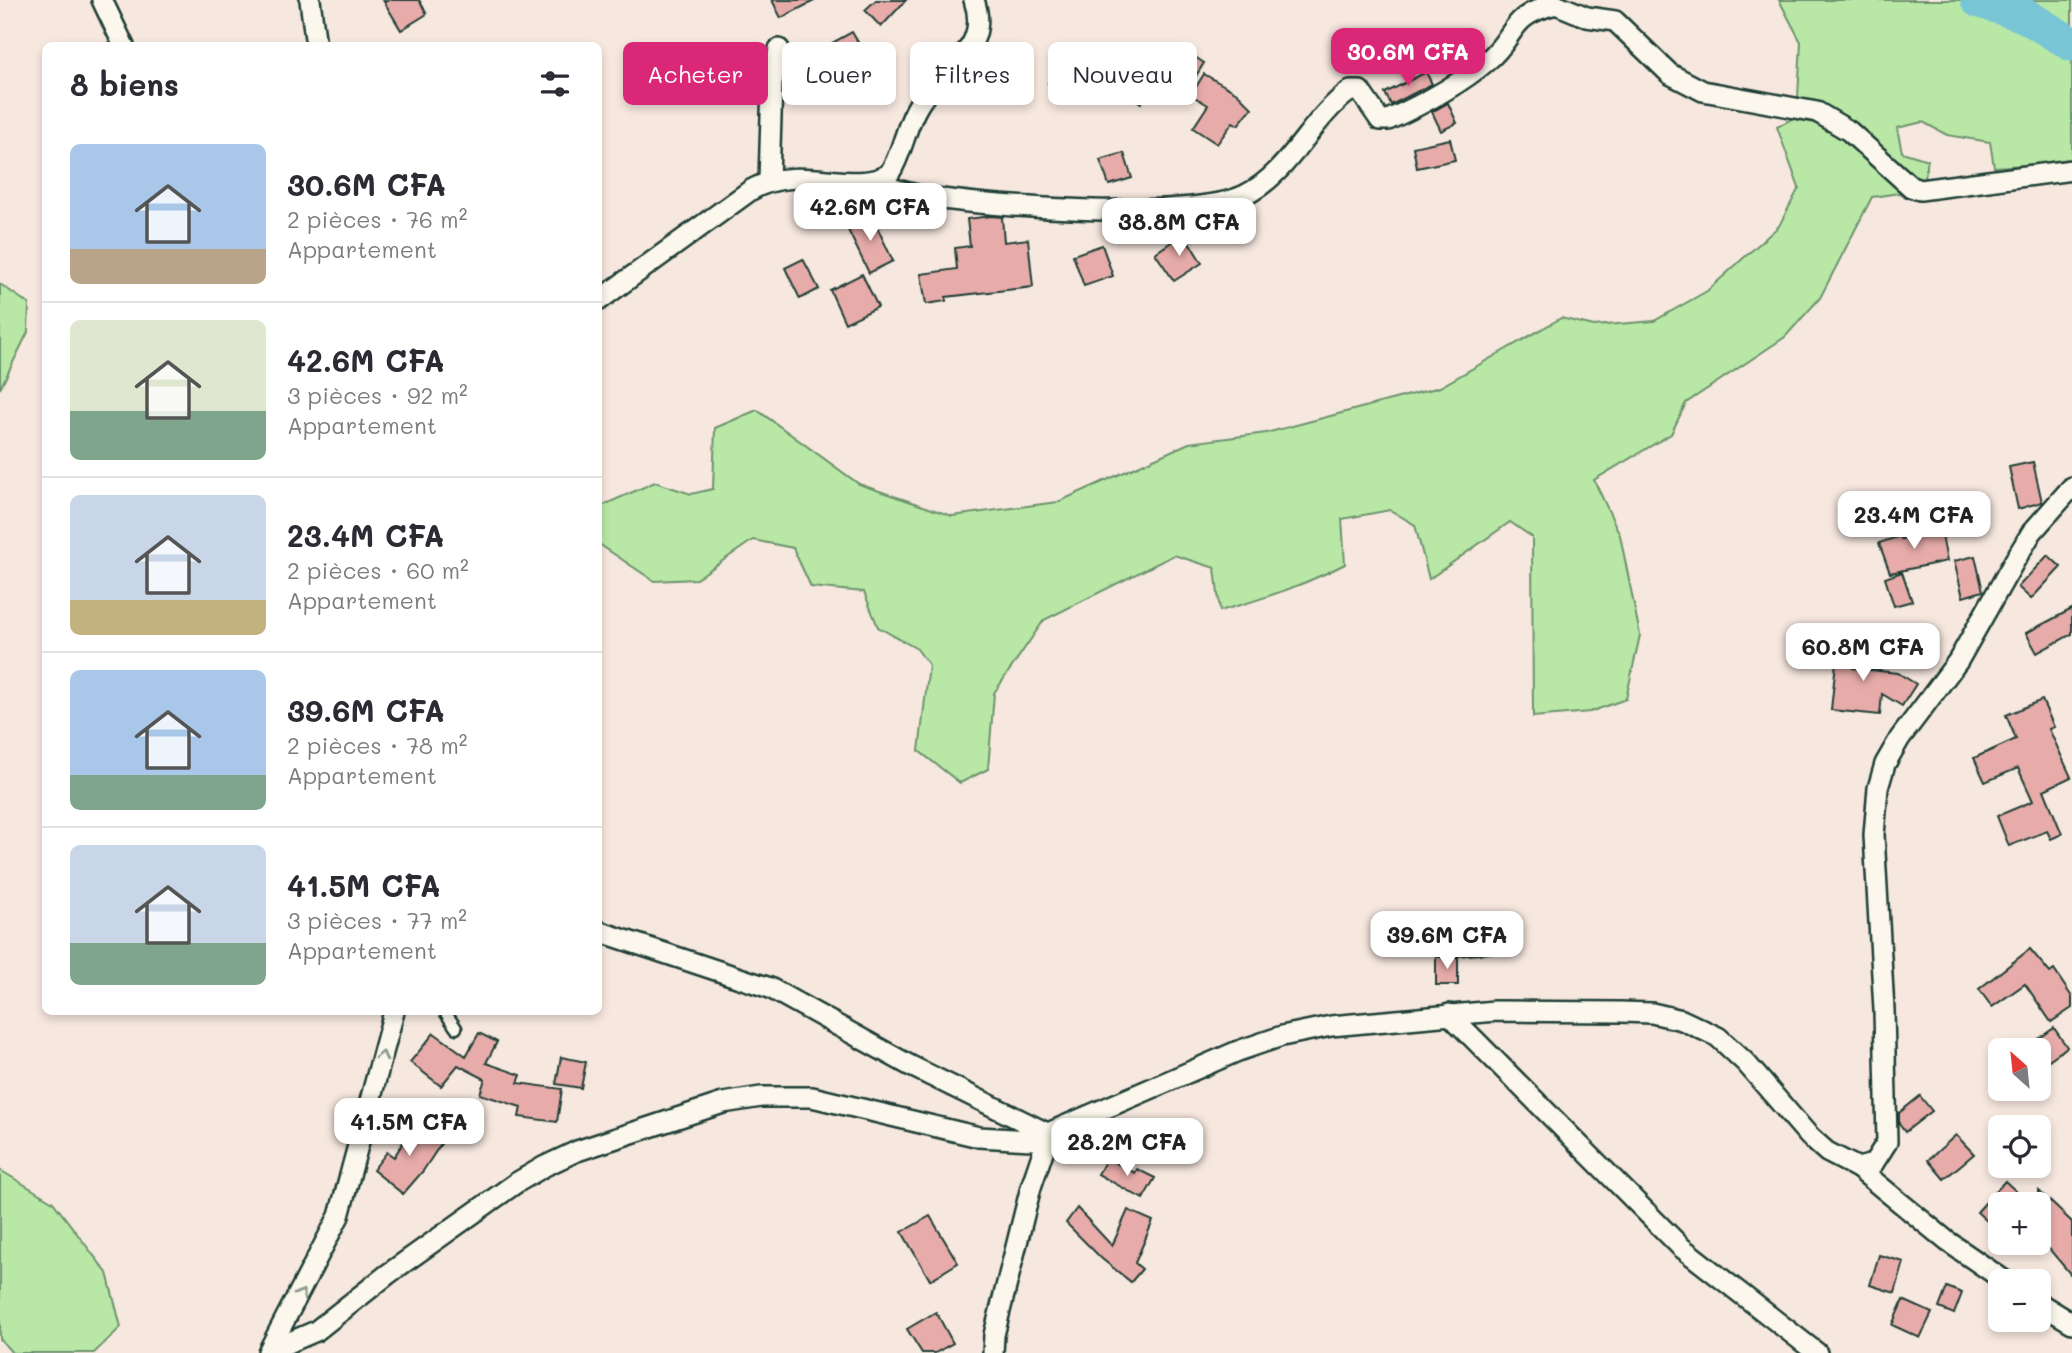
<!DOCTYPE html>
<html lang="fr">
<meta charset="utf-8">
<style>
body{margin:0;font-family:Mali,sans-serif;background:#f2f2f3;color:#2b2b33;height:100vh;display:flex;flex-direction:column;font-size:26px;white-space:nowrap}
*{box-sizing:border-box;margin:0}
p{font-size:23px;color:#7c7c81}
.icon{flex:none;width:38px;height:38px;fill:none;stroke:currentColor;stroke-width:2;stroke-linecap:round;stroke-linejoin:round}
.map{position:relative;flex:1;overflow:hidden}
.sheet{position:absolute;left:42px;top:42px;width:560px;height:973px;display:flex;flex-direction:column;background:#fff;border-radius:10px;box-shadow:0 4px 10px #0003}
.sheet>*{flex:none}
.banner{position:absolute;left:623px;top:42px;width:665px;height:63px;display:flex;gap:14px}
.needle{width:46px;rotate:333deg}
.fabs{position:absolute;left:1988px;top:1038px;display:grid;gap:14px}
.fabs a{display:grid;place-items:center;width:63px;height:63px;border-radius:10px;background:#fff;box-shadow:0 4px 10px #0003;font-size:35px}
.price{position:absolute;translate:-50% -60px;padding:0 16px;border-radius:14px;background:#fff;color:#222;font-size:23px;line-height:46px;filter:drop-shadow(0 2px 4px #0008)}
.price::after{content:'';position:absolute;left:50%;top:42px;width:21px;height:16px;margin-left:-10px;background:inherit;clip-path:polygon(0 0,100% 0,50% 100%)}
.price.selected{background:#db2777;color:#fff}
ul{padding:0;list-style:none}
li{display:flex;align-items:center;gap:21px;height:175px;padding:0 28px}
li+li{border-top:2px solid #e1e1e2}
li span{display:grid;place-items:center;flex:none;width:196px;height:140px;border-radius:10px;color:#555}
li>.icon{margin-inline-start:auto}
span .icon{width:84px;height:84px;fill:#fffc;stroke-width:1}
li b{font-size:30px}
h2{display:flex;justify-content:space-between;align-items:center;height:84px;padding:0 28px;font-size:30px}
.chip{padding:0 24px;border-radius:10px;background:#fff;box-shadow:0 4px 10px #0003;font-size:24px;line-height:63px}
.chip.selected{background:#db2777;color:#fff}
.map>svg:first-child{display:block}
.green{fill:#b9e8a6;stroke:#6c926d;stroke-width:2}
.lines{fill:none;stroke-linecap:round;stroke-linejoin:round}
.river{stroke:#78c6d5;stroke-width:35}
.building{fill:#e7aca9;stroke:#1f3d34;stroke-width:2}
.service-casing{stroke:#1f3d34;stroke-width:15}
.minor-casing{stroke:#1f3d34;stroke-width:24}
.service{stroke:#fbf7ec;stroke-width:10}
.minor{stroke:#fbf7ec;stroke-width:19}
.oneway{stroke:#8d9a90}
</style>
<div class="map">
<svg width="2072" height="1353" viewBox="0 0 2072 1353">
<rect width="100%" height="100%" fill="#f7e8df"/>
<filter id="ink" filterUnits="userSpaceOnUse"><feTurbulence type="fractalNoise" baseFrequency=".0143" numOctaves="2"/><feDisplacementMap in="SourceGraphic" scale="14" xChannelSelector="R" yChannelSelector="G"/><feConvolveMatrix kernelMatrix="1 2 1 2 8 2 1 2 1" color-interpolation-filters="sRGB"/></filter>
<g filter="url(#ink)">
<g class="green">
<path d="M1779 0H2072V162L1994 167 1990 142 1947 135 1923 122 1897 128 1902 152 1928 160 1924 179 1914 191 1872 197 1820 298 1785 337 1686 403 1671 434 1594 480 1620 535 1640 635 1626 699 1590 712 1533 717 1532 537 1510 522 1429 579 1415 525 1390 510 1342 519 1345 564C1305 585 1263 599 1220 611L1215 568 1174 555 1044 620 994 693 988 769 960 783 919 751 929 665 917 649 878 627 864 592 811 587 793 548 753 540 696 579 654 581 599 544V507L655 482 691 494 713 489 715 428 757 410 859 484 952 516 1058 502 1189 443 1266 433 1440 387 1561 318 1594 326 1654 321 1707 291 1779 226 1799 188 1777 127 1797 116 1801 42Z"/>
<polygon points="0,284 29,304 28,332 0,389"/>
<polygon points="0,1170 53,1202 107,1273 121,1327 94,1353 12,1353 0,1339"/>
</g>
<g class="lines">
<polyline class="river" points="1978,0 2024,15 2072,44"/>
</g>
<g class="building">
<polygon points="383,0 419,0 427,14 401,30"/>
<polygon points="772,0 816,0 781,18"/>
<polygon points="876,0 906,0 881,27 865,10"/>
<polygon points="852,32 874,69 822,95 803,59"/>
<polygon points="1183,49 1204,63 1192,82 1171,68"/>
<polygon points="1061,65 1078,77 1065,95 1048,83"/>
<polygon points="1135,69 1155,83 1141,103 1121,89"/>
<polygon points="1426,72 1432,84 1391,105 1385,93"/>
<polygon points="1204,74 1237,93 1252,108 1238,125 1233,122 1217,144 1193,128 1208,105 1191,95"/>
<polygon points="1448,103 1457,123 1441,131 1432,112"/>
<polygon points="1450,139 1455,160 1417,168 1413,147"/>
<polygon points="1124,153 1132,178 1109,185 1100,160"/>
<polygon points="871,214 893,261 869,273 846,226"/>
<polygon points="991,216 1002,217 1004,242 1028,239 1033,287 946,297 946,301 926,304 921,274 957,269 955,248 970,246 967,219"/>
<polygon points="1184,234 1202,263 1174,281 1155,253"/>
<polygon points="1102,245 1113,276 1084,286 1073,255"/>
<polygon points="803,259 819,289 800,299 785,268"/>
<polygon points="862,274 878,307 845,323 830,290"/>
<polygon points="2033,462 2042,502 2018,509 2009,467"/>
<polygon points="1941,530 1947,561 1890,573 1879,543 1900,536 1901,539"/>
<polygon points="2048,555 2061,567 2031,599 2018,587"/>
<polygon points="1975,556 1983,591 1963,597 1954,561"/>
<polygon points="1902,572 1912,601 1894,606 1885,578"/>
<polygon points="2072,609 2072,634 2037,653 2026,633"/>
<polygon points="1849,630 1853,668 1898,673 1916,684 1902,706 1882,694 1880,715 1831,710 1836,662 1833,632"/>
<polygon points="2042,700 2054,727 2049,729 2071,777 2044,790 2062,834 2051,839 2047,831 2009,846 1997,816 2033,801 2018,768 1985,782 1974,758 2016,739 2006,715"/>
<polygon points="1497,919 1500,952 1457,956 1454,923"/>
<polygon points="2030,949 2050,973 2054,970 2072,997 2072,1008 2051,1022 2025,984 1992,1007 1979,989"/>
<rect x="1436" y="957" width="22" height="28"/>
<polygon points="2054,1028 2067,1047 2039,1067 2039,1050 2023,1050"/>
<polygon points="434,1033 466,1056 479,1033 497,1042 486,1063 521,1075 518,1083 562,1089 557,1122 519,1117 521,1107 480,1094 485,1079 458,1065 441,1086 410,1062"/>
<polygon points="561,1057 586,1062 581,1088 556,1084"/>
<polygon points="1920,1096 1932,1111 1905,1132 1899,1124 1899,1113"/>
<polygon points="416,1122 444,1139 423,1171 403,1194 373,1170 387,1152 394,1157"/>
<polygon points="1956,1135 1974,1154 1944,1179 1928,1160"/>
<polygon points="1107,1158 1135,1173 1137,1169 1155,1178 1143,1199 1098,1174"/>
<polygon points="2005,1181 2030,1204 2000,1204 2000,1233 1977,1212"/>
<polygon points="2039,1191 2072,1222 2072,1276 2039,1237"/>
<polygon points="1077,1208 1112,1246 1128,1210 1153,1221 1135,1263 1142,1269 1131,1282 1102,1259 1066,1223"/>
<polygon points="930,1216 958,1263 930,1280 902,1232"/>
<polygon points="1879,1255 1904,1262 1895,1293 1870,1285"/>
<polygon points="1947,1287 1962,1293 1954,1314 1939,1308"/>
<polygon points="1903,1300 1932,1313 1920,1338 1892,1325"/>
<polygon points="936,1312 953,1343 935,1353 922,1353 907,1329"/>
</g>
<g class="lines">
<g class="service-casing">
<polyline id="service" points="445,1012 456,1028"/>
</g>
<g class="minor-casing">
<g id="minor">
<polyline points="102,0 124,46"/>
<polyline points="310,0 316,46"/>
<polyline points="1546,0 1587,17 1615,21 1670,74 1703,91 1817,112 1849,131 1911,187 1920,190 2072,170"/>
<polyline points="769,180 772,84 779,49"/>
<path d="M871 182C886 186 902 192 917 195 981 207 1190 222 1245 195 1290 173 1311 118 1350 91H1360L1380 120H1388C1421 105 1459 85 1487 61 1518 35 1507 16 1556 4"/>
<path d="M598 301 751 190C800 162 852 196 889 174 903 153 905 126 919 104 942 66 992 52 974 0"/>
<polyline points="598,931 770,988 909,1065 1049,1134 1031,1187 994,1335 993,1353"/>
<polyline points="1449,1014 1681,1247 1817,1353"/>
<polyline points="1858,1168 1947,1241 2005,1281"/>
<polyline points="2039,1303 2072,1323"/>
<polyline points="269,1351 316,1331 388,1274 516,1183 545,1166 577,1151 723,1103 761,1097 812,1097 979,1137 1032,1140 1238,1051 1282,1036 1331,1026 1495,1011 1620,1012 1652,1013 1682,1020 1718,1037 1746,1063 1809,1136 1827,1152 1858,1168 1873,1164 1887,1142 1884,1010 1874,835 1878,788 1885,764 1900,738 1958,661 2015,560 2032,532 2072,487"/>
<polyline points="268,1352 339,1216 394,1012"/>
</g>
</g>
<use href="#service" class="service"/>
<use href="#minor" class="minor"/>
</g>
<defs><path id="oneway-chevron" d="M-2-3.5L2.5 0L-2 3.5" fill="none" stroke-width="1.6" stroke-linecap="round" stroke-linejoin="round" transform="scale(1.75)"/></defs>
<g class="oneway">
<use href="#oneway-chevron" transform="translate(382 1056) rotate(-76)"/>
<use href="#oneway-chevron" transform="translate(301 1294) rotate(-61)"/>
</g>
</g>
</svg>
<div class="fabs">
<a><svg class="needle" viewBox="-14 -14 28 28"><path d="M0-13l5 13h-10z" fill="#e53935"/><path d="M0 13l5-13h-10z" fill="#7c7c81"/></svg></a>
<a><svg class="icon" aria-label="locate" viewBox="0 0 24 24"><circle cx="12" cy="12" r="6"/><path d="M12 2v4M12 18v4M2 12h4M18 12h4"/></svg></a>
<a>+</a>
<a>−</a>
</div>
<b class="price selected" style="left:1408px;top:88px">30.6M CFA</b>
<b class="price" style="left:870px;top:243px">42.6M CFA</b>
<b class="price" style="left:1179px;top:258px">38.8M CFA</b>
<b class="price" style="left:1914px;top:551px">23.4M CFA</b>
<b class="price" style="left:1863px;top:683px">60.8M CFA</b>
<b class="price" style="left:1447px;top:971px">39.6M CFA</b>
<b class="price" style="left:409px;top:1158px">41.5M CFA</b>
<b class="price" style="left:1127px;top:1178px">28.2M CFA</b>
<div class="banner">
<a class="chip selected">Acheter</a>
<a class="chip">Louer</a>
<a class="chip">Filtres</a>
<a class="chip">Nouveau</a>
</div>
<section class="sheet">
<h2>8 biens<svg class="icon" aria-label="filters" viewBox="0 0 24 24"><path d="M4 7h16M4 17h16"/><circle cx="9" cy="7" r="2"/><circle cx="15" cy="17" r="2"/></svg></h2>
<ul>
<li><span style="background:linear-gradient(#a9c7e8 75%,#b9a48a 0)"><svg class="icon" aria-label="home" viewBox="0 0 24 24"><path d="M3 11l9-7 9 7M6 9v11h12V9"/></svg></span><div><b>30.6M CFA</b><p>2 pièces · 76 m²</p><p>Appartement</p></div></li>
<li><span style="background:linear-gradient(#dfe7d0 65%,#7fa58c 0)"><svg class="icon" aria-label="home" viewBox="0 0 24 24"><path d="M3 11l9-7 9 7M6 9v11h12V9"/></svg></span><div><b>42.6M CFA</b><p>3 pièces · 92 m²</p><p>Appartement</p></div></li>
<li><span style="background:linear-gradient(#c9d6e8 75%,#c2b280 0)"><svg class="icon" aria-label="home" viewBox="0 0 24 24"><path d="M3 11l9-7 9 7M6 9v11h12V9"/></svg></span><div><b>23.4M CFA</b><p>2 pièces · 60 m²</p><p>Appartement</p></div></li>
<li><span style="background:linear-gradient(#a9c7e8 75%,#7fa58c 0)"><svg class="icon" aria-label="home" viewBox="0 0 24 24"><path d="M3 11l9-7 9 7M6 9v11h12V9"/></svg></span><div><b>39.6M CFA</b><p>2 pièces · 78 m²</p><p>Appartement</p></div></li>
<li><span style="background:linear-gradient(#c9d6e8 70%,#7fa58c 0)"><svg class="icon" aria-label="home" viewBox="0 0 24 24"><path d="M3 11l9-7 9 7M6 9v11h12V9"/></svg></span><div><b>41.5M CFA</b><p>3 pièces · 77 m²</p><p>Appartement</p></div></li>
</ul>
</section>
</div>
